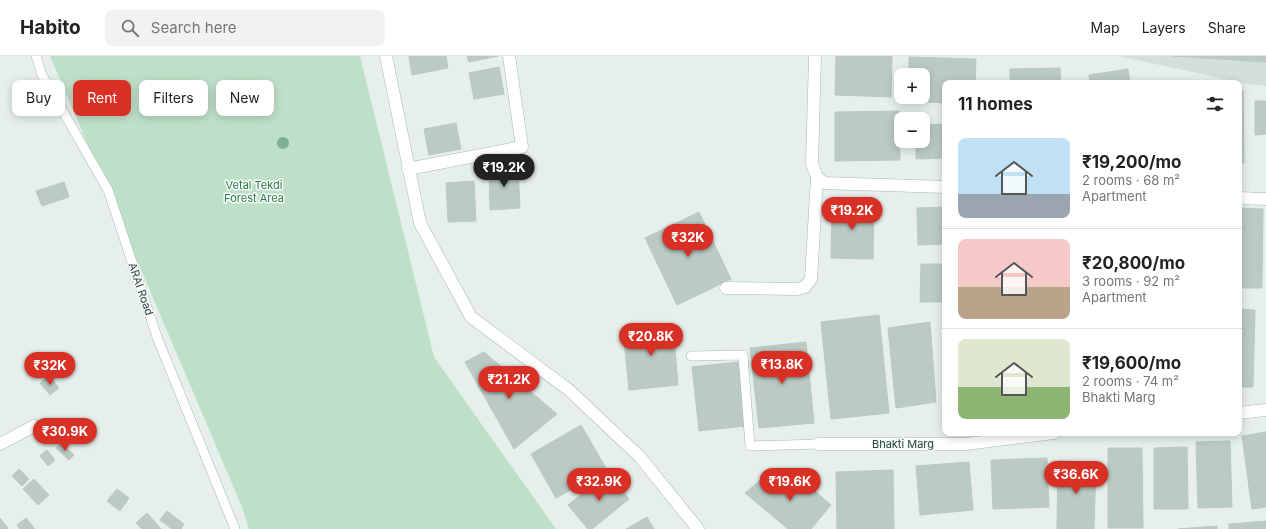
<!DOCTYPE html>
<meta charset="utf-8">
<style>
body{margin:0;font-family:Inter,sans-serif;background:#f2f2f2;color:#222;height:100vh;display:flex;flex-direction:column;font-size:15px;white-space:nowrap}
*{box-sizing:border-box;margin:0}
p{font-size:13px;color:#767676}
.icon{flex:none;width:22px;height:22px;fill:none;stroke:currentColor;stroke-width:2;stroke-linecap:round;stroke-linejoin:round}
.map{position:relative;flex:1;overflow:hidden}
.drawer{position:absolute;left:942px;top:24px;width:300px;height:356px;display:flex;flex-direction:column;background:#fff;border-radius:8px;box-shadow:0 2px 10px #0003}
.drawer>*{flex:none}
.guide{position:absolute;left:12px;top:24px;width:380px;height:36px;display:flex;gap:8px}
.fabs{position:absolute;left:894px;top:12px;display:grid;gap:8px}
.fabs a{display:grid;place-items:center;width:36px;height:36px;border-radius:8px;background:#fff;box-shadow:0 2px 10px #0003;font-size:20px}
.price{position:absolute;translate:-50% -34px;padding:0 9px;border-radius:14px;background:#d93025;color:#fff;font-size:13px;line-height:26px;filter:drop-shadow(0 1px 2px #0008)}
.price::after{content:'';position:absolute;left:50%;top:24px;width:12px;height:9px;margin-left:-6px;background:inherit;clip-path:polygon(0 0,100% 0,50% 100%)}
.price.current{background:#222;color:#fff}
ul{padding:0;list-style:none}
li{display:flex;align-items:center;gap:12px;height:100px;padding:0 16px}
li+li{border-top:1px solid #e0e0e0}
li span{display:grid;place-items:center;flex:none;width:112px;height:80px;border-radius:8px;color:#555}
li>.icon{margin-inline-start:auto}
span .icon{width:48px;height:48px;fill:#fffc;stroke-width:1}
li b{font-size:17px}
h2{display:flex;justify-content:space-between;align-items:center;height:48px;padding:0 16px;font-size:17px}
.chip{padding:0 14px;border-radius:8px;background:#fff;box-shadow:0 2px 10px #0003;font-size:14px;line-height:36px}
.chip.current{background:#d93025;color:#fff}
header{display:flex;align-items:center;gap:24px;box-sizing:border-box;height:56px;padding:0 20px;background:#fff;border-bottom:1px solid #e0e0e0}
header strong{font-size:19px}
nav{display:flex;gap:22px;margin-inline-start:auto;font-size:14px}
.search{width:280px;height:36px;background:#f2f2f2;display:flex;align-items:center;gap:10px;box-sizing:border-box;padding:0 14px;border-radius:8px;color:#767676;font-size:15px}
.map>svg:first-child{display:block}
.built{fill:#d4dfda}
.green{fill:#bfe0c8}
.building{fill:#bbcac4;stroke:#b8c9c2}
.lines{fill:none;stroke-linecap:round;stroke-linejoin:round}
.lane-casing{stroke:#a8b8b2;stroke-width:10}
.street-casing{stroke:#a8b8b2;stroke-width:13}
.lane{stroke:#fff;stroke-width:9}
.street{stroke:#fff;stroke-width:12}
.tree{fill:#80af93}
.labels{text-anchor:middle;stroke-width:3;stroke-linejoin:round;paint-order:stroke}
.park-label{font-size:11px;fill:#2d7a4b;stroke:#f7fbf9}
.street-label{font-size:11px;fill:#24423a;stroke:#f7fbf9}
</style>
<header>
<strong>Habito</strong>
<div class="search"><svg class="icon" aria-label="search" viewBox="0 0 24 24"><circle cx="10" cy="10" r="6"/><path d="M15 15l6 6"/></svg>Search here</div>
<nav><a>Map</a><a>Layers</a><a>Share</a></nav>
</header>
<div class="map">
<svg width="1266" height="473" viewBox="0 0 1266 473">
<rect width="100%" height="100%" fill="#e6efeb"/>
<polygon class="built" points="1118,0 1266,0 1266,30 1248,28"/>
<polygon class="green" points="50,0 360,0 434,301 556,473 249,473 242,451"/>
<g class="building">
<polygon points="409,0 446,0 448,12 412,19"/>
<polygon points="467,0 498,0 469,6"/>
<polygon points="836,0 892,0 891,41 835,39"/>
<polygon points="1173,0 1266,0 1266,6"/>
<polygon points="909,1 976,3 975,27 945,27 945,47 908,45 908,41 923,41 923,19 909,19"/>
<polygon points="499,11 504,38 474,43 469,17"/>
<polygon points="1060,12 1061,27 1010,27 1010,13"/>
<polygon points="1128,13 1130,27 1090,27 1089,19"/>
<polygon points="1239,34 1243,34 1244,107 1239,107"/>
<polygon points="1255,45 1266,45 1266,78 1255,79"/>
<polygon points="899,55 900,104 835,105 835,56"/>
<polygon points="456,67 461,93 429,99 424,73"/>
<polygon points="945,68 945,102 916,103 916,85 923,85 923,69"/>
<polygon points="518,111 520,152 490,154 489,112"/>
<polygon points="474,125 476,165 448,166 446,127"/>
<polygon points="64,126 69,141 42,150 36,135"/>
<polygon points="832,147 874,148 873,203 831,202"/>
<polygon points="945,151 945,188 918,189 917,152"/>
<polygon points="1239,152 1263,153 1262,232 1239,232"/>
<polygon points="699,156 731,223 677,249 645,182"/>
<polygon points="921,208 945,208 945,246 920,246"/>
<polygon points="1239,253 1255,254 1253,331 1239,331"/>
<polygon points="879,259 889,357 831,363 821,266"/>
<polygon points="930,266 936,346 896,352 888,272"/>
<polygon points="673,269 678,329 629,334 623,274"/>
<polygon points="806,286 814,367 759,372 750,292"/>
<polygon points="484,296 557,358 514,393 465,306"/>
<polygon points="738,306 745,370 699,375 692,311"/>
<polygon points="49,320 59,332 50,339 40,327"/>
<polygon points="581,369 607,414 556,442 531,398"/>
<polygon points="1266,376 1266,451 1252,453 1242,380"/>
<polygon points="1230,385 1232,451 1198,452 1196,386"/>
<polygon points="61,387 74,399 69,404 56,392"/>
<polygon points="1187,391 1188,453 1154,453 1154,392"/>
<polygon points="1108,392 1142,392 1143,472 1108,472"/>
<polygon points="47,394 55,404 48,410 40,400"/>
<polygon points="1047,402 1049,451 993,453 991,404"/>
<polygon points="1058,405 1096,406 1094,473 1057,473"/>
<polygon points="969,406 973,454 920,459 916,410"/>
<polygon points="19,413 29,423 22,430 12,420"/>
<polygon points="893,414 894,473 837,473 836,416"/>
<polygon points="608,417 629,443 592,473 588,473 568,449"/>
<polygon points="799,421 831,449 811,473 788,473 745,437 763,422"/>
<polygon points="34,423 49,439 38,449 23,433"/>
<polygon points="117,433 129,442 120,455 107,445"/>
<polygon points="167,455 184,468 181,473 172,473 160,464"/>
<polygon points="147,457 161,473 142,473 136,467"/>
<polygon points="647,461 654,473 626,473"/>
<polygon points="0,462 8,472 7,473 0,473"/>
<polygon points="26,462 35,473 20,473 17,469"/>
<polygon points="1266,465 1266,473 1229,473 1229,468"/>
<polygon points="1217,470 1217,473 1178,473"/>
</g>
<g class="lines">
<g class="lane-casing">
<g id="lane">
<polyline points="36,0 42,19 108,134 157,281 235,473"/>
<polyline points="691,300 743,299 750,390 818,388"/>
</g>
</g>
<g class="street-casing">
<g id="street">
<polyline points="386,0 420,167 471,261 569,334 640,401 698,473"/>
<polyline points="815,2 812,108 817,121 824,127 945,131"/>
<polyline points="408,113 522,91 509,0"/>
<polyline points="1239,142 1266,143"/>
<polyline points="726,232 797,233 805,231 811,223 817,121"/>
<polyline points="1239,357 1266,354"/>
<polyline points="0,388 34,370"/>
<polyline points="818,388 966,388 1054,377"/>
</g>
</g>
<use href="#lane" class="lane"/>
<use href="#street" class="street"/>
</g>
<g class="tree">
<circle cx="148" cy="32" r="6"/>
<circle cx="283" cy="87" r="6"/>
</g>
<g class="labels">
<g class="park-label">
<text x="254" y="133">Vetal Tekdi<tspan x="254" dy="13">Forest Area</tspan></text>
</g>
<g class="street-label">
<text transform="translate(141 233) rotate(71)" y="4">ARAI Road</text>
<text x="903" y="392">Bhakti Marg</text>
</g>
</g>
</svg>
<div class="fabs">
<a>+</a>
<a>−</a>
</div>
<b class="price current" style="left:504px;top:132px">₹19.2K</b>
<b class="price" style="left:852px;top:175px">₹19.2K</b>
<b class="price" style="left:688px;top:202px">₹32K</b>
<b class="price" style="left:651px;top:301px">₹20.8K</b>
<b class="price" style="left:782px;top:329px">₹13.8K</b>
<b class="price" style="left:50px;top:330px">₹32K</b>
<b class="price" style="left:509px;top:344px">₹21.2K</b>
<b class="price" style="left:65px;top:396px">₹30.9K</b>
<b class="price" style="left:1076px;top:439px">₹36.6K</b>
<b class="price" style="left:599px;top:446px">₹32.9K</b>
<b class="price" style="left:790px;top:446px">₹19.6K</b>
<div class="guide">
<a class="chip">Buy</a>
<a class="chip current">Rent</a>
<a class="chip">Filters</a>
<a class="chip">New</a>
</div>
<section class="drawer">
<h2>11 homes<svg class="icon" aria-label="filters" viewBox="0 0 24 24"><path d="M4 7h16M4 17h16"/><circle cx="9" cy="7" r="2"/><circle cx="15" cy="17" r="2"/></svg></h2>
<ul>
<li><span style="background:linear-gradient(#bfe0f5 70%,#9aa5b1 0)"><svg class="icon" aria-label="home" viewBox="0 0 24 24"><path d="M3 11l9-7 9 7M6 9v11h12V9"/></svg></span><div><b>₹19,200/mo</b><p>2 rooms · 68 m²</p><p>Apartment</p></div></li>
<li><span style="background:linear-gradient(#f6c9c9 60%,#b9a48a 0)"><svg class="icon" aria-label="home" viewBox="0 0 24 24"><path d="M3 11l9-7 9 7M6 9v11h12V9"/></svg></span><div><b>₹20,800/mo</b><p>3 rooms · 92 m²</p><p>Apartment</p></div></li>
<li><span style="background:linear-gradient(#dfe7d0 60%,#8fb573 0)"><svg class="icon" aria-label="home" viewBox="0 0 24 24"><path d="M3 11l9-7 9 7M6 9v11h12V9"/></svg></span><div><b>₹19,600/mo</b><p>2 rooms · 74 m²</p><p>Bhakti Marg</p></div></li>
</ul>
</section>
</div>
